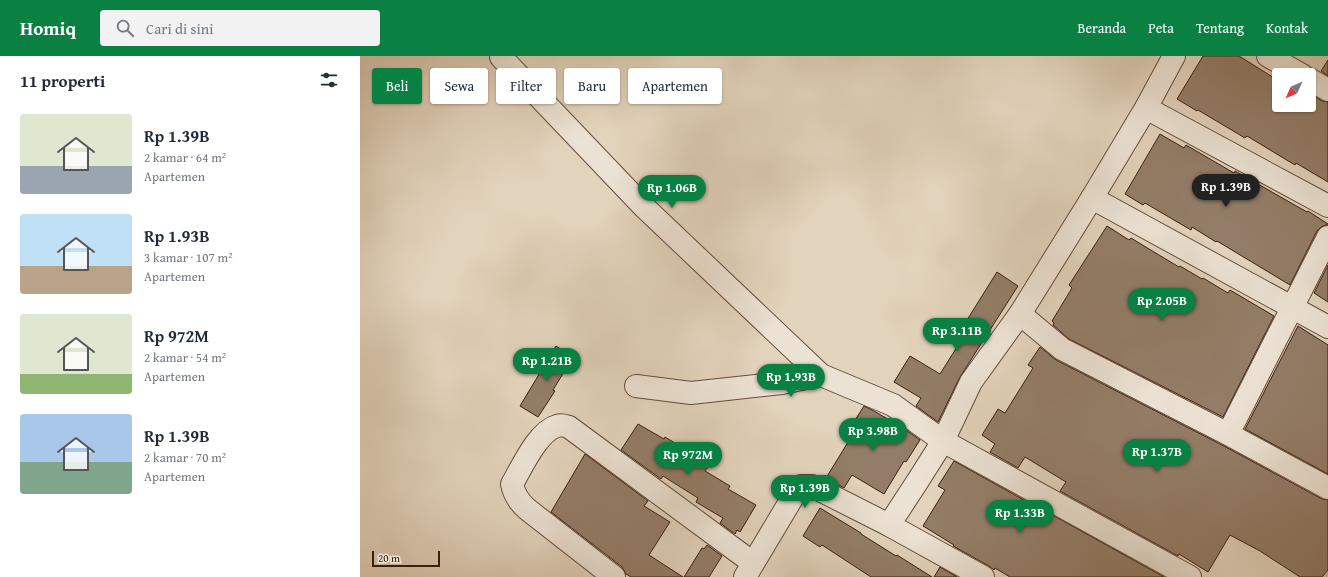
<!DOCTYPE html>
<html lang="id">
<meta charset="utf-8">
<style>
body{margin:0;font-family:"Gentium Book Plus",serif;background:#f2f2f3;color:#1f2937;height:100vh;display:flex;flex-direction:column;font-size:15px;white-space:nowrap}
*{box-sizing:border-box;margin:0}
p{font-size:13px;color:#747a83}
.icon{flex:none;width:22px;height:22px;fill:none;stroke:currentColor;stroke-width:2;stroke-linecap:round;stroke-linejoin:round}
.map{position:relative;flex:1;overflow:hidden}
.sheet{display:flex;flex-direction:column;background:#fff;width:360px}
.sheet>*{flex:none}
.banner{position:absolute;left:12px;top:12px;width:380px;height:36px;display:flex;gap:8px}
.needle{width:26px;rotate:225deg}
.fabs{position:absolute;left:912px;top:12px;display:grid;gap:8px}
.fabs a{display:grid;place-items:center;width:44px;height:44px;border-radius:4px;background:#fff;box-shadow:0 1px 3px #0004;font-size:20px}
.scale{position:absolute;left:12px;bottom:10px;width:68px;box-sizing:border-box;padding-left:4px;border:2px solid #3d1f0e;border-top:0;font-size:11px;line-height:14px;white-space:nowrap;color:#3d1f0e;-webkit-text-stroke:3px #ece2d3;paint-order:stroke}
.price{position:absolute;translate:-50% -34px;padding:0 9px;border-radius:14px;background:#0b8043;color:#fff;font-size:13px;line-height:26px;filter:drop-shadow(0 1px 2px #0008)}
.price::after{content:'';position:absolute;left:50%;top:24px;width:12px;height:9px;margin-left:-6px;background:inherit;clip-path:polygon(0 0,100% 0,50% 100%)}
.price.selected{background:#222;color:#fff}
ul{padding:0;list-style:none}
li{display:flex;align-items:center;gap:12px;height:100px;padding:0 20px}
li span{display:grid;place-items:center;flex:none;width:112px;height:80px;border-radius:4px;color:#555}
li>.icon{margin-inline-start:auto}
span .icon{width:48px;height:48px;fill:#fffc;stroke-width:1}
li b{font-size:17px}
h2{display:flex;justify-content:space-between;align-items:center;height:48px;padding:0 20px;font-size:17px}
.pill{padding:0 14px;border-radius:4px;background:#fff;box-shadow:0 1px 3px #0004;font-size:14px;line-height:36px}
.pill.selected{background:#0b8043;color:#fff}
header{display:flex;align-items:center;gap:24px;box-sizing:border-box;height:56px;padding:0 20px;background:#0b8043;color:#fff}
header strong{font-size:19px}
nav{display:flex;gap:22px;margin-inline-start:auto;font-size:14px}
.search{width:280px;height:36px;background:#f2f2f3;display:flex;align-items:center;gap:10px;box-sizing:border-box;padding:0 14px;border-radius:4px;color:#747a83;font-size:15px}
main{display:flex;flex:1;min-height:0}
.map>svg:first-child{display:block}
.building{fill:#937d68;stroke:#3d1f0e}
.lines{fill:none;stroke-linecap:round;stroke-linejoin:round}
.street-casing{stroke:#664c3a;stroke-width:24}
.street{stroke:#ece2d3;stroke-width:22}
</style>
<header>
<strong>Homiq</strong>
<div class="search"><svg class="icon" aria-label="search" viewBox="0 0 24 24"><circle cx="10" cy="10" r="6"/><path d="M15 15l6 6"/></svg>Cari di sini</div>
<nav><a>Beranda</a><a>Peta</a><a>Tentang</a><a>Kontak</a></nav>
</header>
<main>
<section class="sheet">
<h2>11 properti<svg class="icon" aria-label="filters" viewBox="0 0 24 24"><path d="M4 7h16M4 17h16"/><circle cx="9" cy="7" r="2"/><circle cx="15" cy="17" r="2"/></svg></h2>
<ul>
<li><span style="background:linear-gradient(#dfe7d0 65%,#9aa5b1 0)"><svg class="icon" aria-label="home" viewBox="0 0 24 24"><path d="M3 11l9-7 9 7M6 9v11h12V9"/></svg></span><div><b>Rp 1.39B</b><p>2 kamar · 64 m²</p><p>Apartemen</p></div></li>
<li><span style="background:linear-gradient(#bfe0f5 65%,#b9a48a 0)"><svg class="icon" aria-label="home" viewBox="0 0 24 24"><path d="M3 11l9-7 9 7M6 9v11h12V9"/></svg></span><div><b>Rp 1.93B</b><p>3 kamar · 107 m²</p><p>Apartemen</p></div></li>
<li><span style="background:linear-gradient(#dfe7d0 75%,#8fb573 0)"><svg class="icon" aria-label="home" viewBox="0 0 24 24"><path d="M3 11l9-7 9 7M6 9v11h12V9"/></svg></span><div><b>Rp 972M</b><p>2 kamar · 54 m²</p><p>Apartemen</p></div></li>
<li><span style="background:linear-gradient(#a9c7e8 60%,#7fa58c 0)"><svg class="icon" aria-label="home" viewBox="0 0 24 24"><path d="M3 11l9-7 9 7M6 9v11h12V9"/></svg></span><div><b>Rp 1.39B</b><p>2 kamar · 70 m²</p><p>Apartemen</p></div></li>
</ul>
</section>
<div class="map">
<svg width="968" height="521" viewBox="0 0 968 521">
<rect width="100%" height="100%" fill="#e2d3bc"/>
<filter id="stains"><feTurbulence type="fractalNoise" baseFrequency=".005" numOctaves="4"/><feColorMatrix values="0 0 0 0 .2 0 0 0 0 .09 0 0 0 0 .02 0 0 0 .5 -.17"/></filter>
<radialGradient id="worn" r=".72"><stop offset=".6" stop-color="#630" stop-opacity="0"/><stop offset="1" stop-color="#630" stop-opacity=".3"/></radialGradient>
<g class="building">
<polygon points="843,0 879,0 919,25 919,49 949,49 949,37 962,45 968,46 968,126 936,107 935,109 887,80 885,82 838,54 837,55 817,43"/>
<polygon points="968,4 968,20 961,15"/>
<polygon points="800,78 824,92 826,89 874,117 875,115 947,156 948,155 968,168 961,171 957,175 930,229 857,185 856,186 832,171 831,174 785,147 783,149 765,138"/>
<polygon points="747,170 769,184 771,182 794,196 819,211 820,210 842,223 843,222 868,237 870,234 914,260 863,361 709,283 693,269 694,267 692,265 712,232 709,229"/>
<polygon points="968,209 968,246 954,237"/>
<polygon points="637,216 658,230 600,321 578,366 556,350 561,342 534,326 550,300 580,318 602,283 597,280"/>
<polygon points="938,270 968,289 968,418 885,373"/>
<polygon points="196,290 213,301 193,334 195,335 178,361 160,350"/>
<polygon points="680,291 696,304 862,389 962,443 968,444 968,514 962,521 940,521 900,495 870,479 848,516 819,498 818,500 700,435 706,426 665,401 658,412 630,396 635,388 622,379 638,353 645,357 673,312 668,309"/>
<polygon points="504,350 514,355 543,372 560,384 546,406 544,405 524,438 492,419 484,432 466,422 493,378 488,375"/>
<polygon points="278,368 304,383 305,381 323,392 321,395 348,411 345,415 370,430 368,433 396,449 380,476 377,474 375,478 360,467 363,462 336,446 338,442 303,420 301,423 261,394"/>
<polygon points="225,398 288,445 284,450 310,466 289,499 323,521 271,521 266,518 262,511 191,456"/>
<polygon points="594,405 662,443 686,458 687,456 804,521 650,521 635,512 634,514 629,510 593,490 594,489 563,470 585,434 578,430"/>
<polygon points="460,452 501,477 501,478 536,500 537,499 572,521 511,521 462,489 460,491 443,480"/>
<polygon points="347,489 362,500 349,521 324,521 342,492 344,493"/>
<polygon points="580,511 597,521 574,521"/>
</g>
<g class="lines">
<g class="street-casing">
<g id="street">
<polyline points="142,0 141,1 283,150 461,319"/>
<polyline points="908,0 942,19"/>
<polyline points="949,23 968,34"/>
<polyline points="786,52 968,150"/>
<polyline points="732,142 968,271"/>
<polyline points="660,258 702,293 868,378 968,432"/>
<polyline points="276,330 331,337 422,327 461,319 533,349 583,385 830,521"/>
<polyline points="868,378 968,181"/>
<path d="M254 521 167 453C159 446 154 438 152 428 162 411 178 375 197 370 201 368 205 370 209 371L393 507"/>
<polyline points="385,521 434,439 441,430 452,430 529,469"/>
<polyline points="623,521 529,469 559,423 583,385 611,326 660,258 732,142 786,52 814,0"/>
</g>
</g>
<use href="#street" class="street"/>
</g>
<rect width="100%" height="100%" filter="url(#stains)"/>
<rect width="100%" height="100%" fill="url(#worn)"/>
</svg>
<div class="fabs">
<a><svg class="needle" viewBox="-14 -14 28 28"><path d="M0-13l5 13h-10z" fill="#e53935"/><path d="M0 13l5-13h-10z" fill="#747a83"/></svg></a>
</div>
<div class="scale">20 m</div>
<b class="price selected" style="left:866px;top:152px">Rp 1.39B</b>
<b class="price" style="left:312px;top:153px">Rp 1.06B</b>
<b class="price" style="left:802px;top:266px">Rp 2.05B</b>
<b class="price" style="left:597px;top:296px">Rp 3.11B</b>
<b class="price" style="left:187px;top:326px">Rp 1.21B</b>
<b class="price" style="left:431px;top:342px">Rp 1.93B</b>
<b class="price" style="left:513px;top:396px">Rp 3.98B</b>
<b class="price" style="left:797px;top:417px">Rp 1.37B</b>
<b class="price" style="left:328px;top:420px">Rp 972M</b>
<b class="price" style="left:445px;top:453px">Rp 1.39B</b>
<b class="price" style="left:660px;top:478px">Rp 1.33B</b>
<div class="banner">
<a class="pill selected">Beli</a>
<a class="pill">Sewa</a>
<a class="pill">Filter</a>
<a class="pill">Baru</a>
<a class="pill">Apartemen</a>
</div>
</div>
</main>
